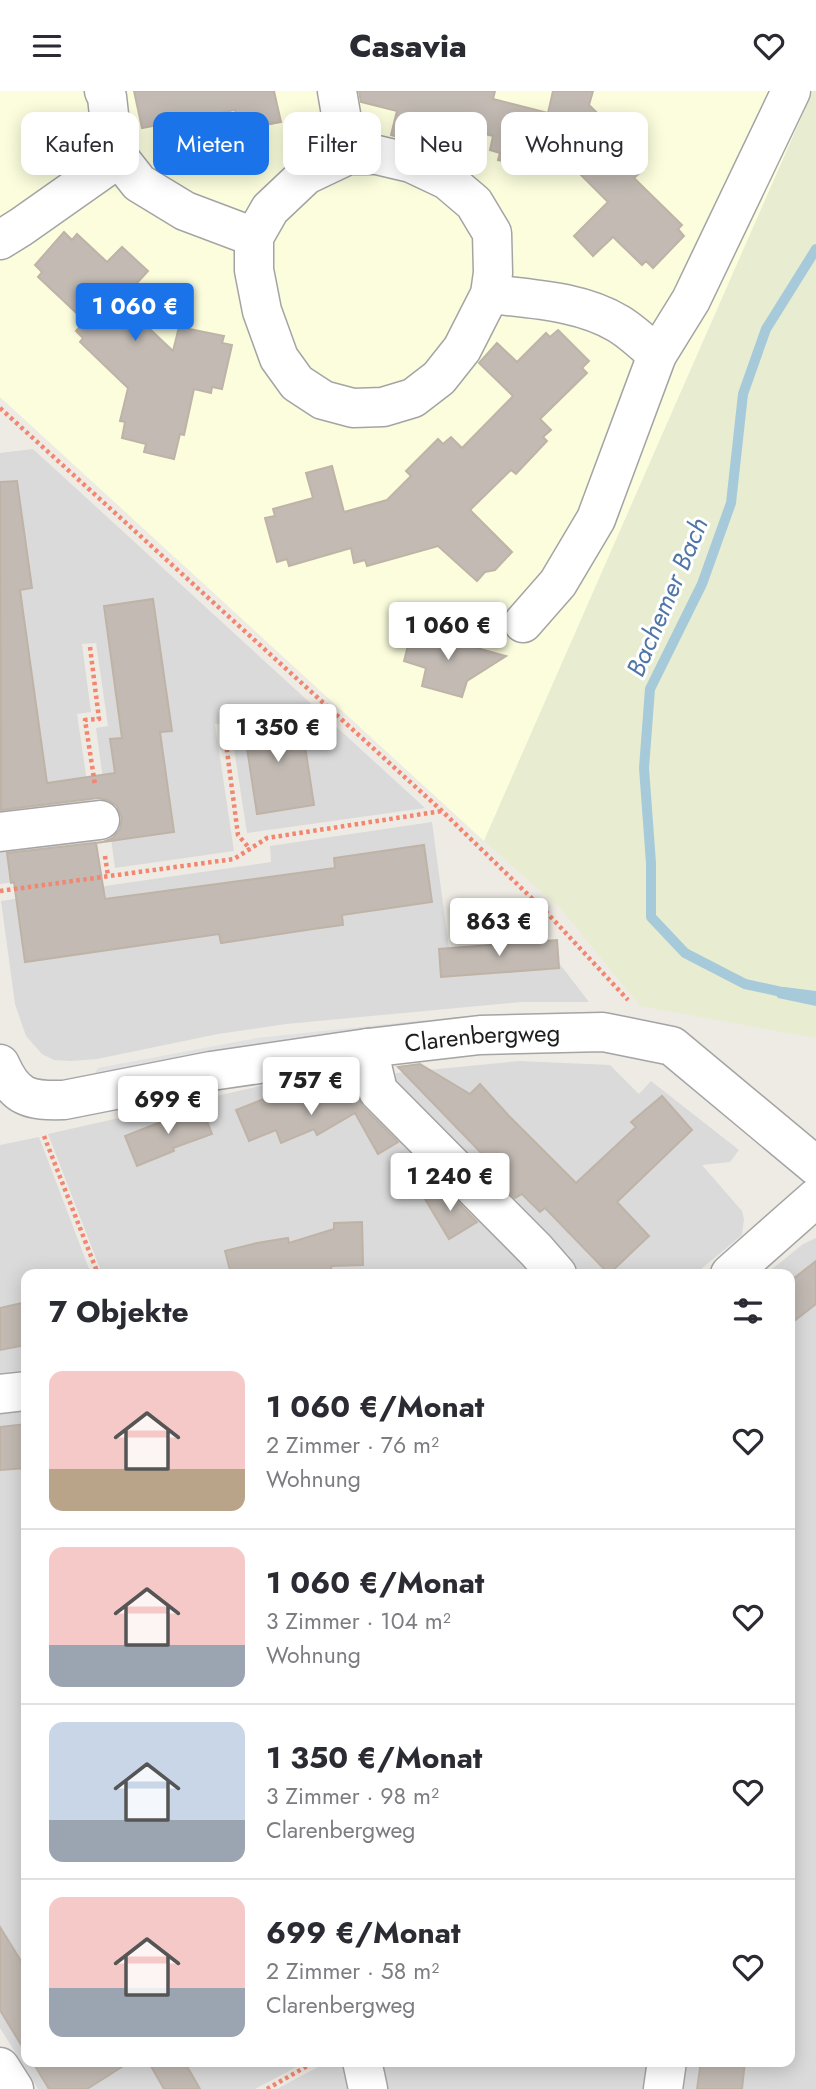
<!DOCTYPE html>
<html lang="de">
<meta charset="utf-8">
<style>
body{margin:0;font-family:Jost,sans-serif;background:#f2f2f3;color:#2b2b33;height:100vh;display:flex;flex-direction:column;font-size:26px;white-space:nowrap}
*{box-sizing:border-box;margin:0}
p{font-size:23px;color:#7c7c81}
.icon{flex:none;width:38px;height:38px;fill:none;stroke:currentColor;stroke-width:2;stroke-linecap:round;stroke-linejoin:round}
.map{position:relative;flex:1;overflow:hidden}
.panel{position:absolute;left:21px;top:1178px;width:774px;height:798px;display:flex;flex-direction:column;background:#fff;border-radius:14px;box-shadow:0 4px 18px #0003}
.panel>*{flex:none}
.top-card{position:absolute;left:21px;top:21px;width:775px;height:63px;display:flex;gap:14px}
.price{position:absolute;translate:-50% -60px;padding:0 16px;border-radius:7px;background:#fff;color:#222;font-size:23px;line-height:46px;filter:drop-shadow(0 2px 4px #0008)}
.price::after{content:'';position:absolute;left:50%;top:42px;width:21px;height:16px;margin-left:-10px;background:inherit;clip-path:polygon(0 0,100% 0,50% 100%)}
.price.current{background:#1a73e8;color:#fff}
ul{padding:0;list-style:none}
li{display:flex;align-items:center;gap:21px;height:175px;padding:0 28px}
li+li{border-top:2px solid #e1e1e2}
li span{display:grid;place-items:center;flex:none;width:196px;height:140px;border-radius:14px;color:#555}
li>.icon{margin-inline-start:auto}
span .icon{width:84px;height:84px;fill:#fffc;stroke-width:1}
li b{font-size:30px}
h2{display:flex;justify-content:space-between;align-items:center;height:84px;padding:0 28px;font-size:30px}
.tag{padding:0 24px;border-radius:14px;background:#fff;box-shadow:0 4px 18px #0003;font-size:24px;line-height:63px}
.tag.current{background:#1a73e8;color:#fff}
header{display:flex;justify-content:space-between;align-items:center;height:91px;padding:0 28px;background:#fff;font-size:32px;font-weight:800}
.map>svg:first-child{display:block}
.residential{fill:#dbdada}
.education{fill:#fbfddd}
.farmland{fill:#e8ecd0}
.parking{fill:#e1e1e1}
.water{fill:#a6cad9}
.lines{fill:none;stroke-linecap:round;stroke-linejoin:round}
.stream{stroke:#a6cad9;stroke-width:10}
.building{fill:#c2bab3;stroke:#bfb3a7;stroke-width:2}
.minor-casing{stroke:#a4a4a4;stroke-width:41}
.path{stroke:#f28671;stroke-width:4.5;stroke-dasharray:3.5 3.5;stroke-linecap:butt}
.minor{stroke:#fff;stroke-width:38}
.labels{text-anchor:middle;stroke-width:6;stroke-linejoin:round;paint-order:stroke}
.street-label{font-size:24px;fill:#1d1d1d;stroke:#fff}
.water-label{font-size:26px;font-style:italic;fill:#4f76a7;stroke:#fff}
</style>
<header><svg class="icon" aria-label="menu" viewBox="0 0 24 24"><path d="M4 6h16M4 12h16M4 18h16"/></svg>Casavia<svg class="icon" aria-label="heart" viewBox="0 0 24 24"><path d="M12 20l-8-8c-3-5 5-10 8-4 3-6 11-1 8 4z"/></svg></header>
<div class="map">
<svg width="816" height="1998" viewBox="0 0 816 1998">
<rect width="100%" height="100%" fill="#eeebe4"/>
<g class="residential">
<polygon points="33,358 425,717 247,742 230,632 215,633 234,760 115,777 96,637 108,635 96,552 82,553 91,621 77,623 100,779 0,793 0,362"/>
<polygon points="432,731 449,857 557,849 559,872 589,911 522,911 286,933 218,943 97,968 71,970 54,969 42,963 26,945 15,913 1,810 271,771 270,755"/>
<polygon points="519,970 610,974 639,1003 651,990 739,1059 730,1071 702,1074 742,1120 744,1128 742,1144 695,1183 565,1183 391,1000 396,982"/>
<polygon points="348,987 452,1090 537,1183 102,1183 48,1043 260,995"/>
<polygon points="39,1046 91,1183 26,1183 26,1279 0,1282 0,1054"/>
<polygon points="816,1147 816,1998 682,1998 685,1971 789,1970 789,1183 766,1183 803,1153"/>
<polygon points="26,1319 26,1970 306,1971 255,1998 38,1998 0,1937 0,1321"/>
<polygon points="329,1970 343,1971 349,1998 277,1998"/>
<polygon points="374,1971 646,1971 643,1998 380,1998"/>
</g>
<polygon class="education" points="0,0 813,0 484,750 0,306"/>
<polygon class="farmland" points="813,0 816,0 816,947 640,915 562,819 484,750"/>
<polygon class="parking" points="425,929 426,942 90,990 98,977 257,947"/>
<polygon class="water" points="784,896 816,900 816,915 778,907 773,899"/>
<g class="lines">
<polyline class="stream" points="786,902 745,893 685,862 651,826 651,772 644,677 650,598 702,493 731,412 743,303 766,238 816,158"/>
</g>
<g class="building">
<polygon points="134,0 274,0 281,31 239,39 235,19 142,37"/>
<polygon points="359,0 495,0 493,8 548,22 553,0 593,0 589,14 642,66 638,70 645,77 634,87 682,134 678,138 684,145 653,177 646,170 642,174 613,146 593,165 574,145 608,111 578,81 545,73 542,80 498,69 500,62 490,59 493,45 423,27 417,51 391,44 397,20 361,11"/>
<polygon points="64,141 72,149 77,143 107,171 122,156 148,180 111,220 137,226 173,260 179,236 224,245 222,252 232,254 222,298 212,296 211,302 194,298 184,344 180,343 174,368 144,361 146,353 122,347 125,331 120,330 128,297 80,251 83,247 76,240 85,230 38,186 42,181 35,174"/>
<polygon points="558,239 589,270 582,277 587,282 540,328 551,339 543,346 547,350 516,383 511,379 470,419 512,461 495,479 485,481 477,490 438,455 367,475 365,469 354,472 351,457 289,475 287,468 277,471 265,427 275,425 273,418 313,407 306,382 332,375 344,421 387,409 411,385 406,380 438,348 443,353 451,346 462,357 513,305 479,272 497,252 517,271 546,242 550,246"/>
<polygon points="17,390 32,497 20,499 47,692 115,682 110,648 122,647 104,515 153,508 172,640 160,641 174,741 96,752 105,808 335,777 334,767 424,754 432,811 342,824 343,834 313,838 221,852 219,843 25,871 14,791 11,792 7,762 103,751 113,747 120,738 122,727 117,715 108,709 98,707 1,719 0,391"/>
<polygon points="412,539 506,565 467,590 462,606 422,595 426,577 404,570"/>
<polygon points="300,622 314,714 257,723 243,631"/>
<polygon points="557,849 559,877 441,886 439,858"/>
<polygon points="420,973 470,1003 480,993 509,1025 576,1092 636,1036 631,1031 662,1005 692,1039 617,1111 649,1145 609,1183 545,1117 540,1121 522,1103 515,1107 482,1074 489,1070 398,976"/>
<polygon points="344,987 355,998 362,1015 398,1051 378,1063 355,1022 317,1044 314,1038 281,1052 276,1039 249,1050 236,1019 284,1000 287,1009 343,1003 338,992"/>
<polygon points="201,1015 212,1043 173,1057 174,1060 137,1075 125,1045"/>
<polygon points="444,1097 477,1131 449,1148 425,1108"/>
<polygon points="362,1131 363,1174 331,1175 332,1183 231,1183 225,1160 257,1152 288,1147 289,1152 334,1138 334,1132"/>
<polygon points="816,1170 816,1213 789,1234 789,1191"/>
<polygon points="26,1211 26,1254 0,1259 0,1217"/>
<polygon points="26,1333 26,1377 0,1379 0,1336"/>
<polygon points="0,1836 26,1878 26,1962 0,1919"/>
<polygon points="32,1970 131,1970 87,1998 49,1998"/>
<polygon points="148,1970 184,1970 200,1998 164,1998"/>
<polygon points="701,1970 745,1970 742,1998 697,1998"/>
</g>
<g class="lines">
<g class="minor-casing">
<g id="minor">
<polyline points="104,0 107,6 113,59 139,92 185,120 254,146"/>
<polyline points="337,0 348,64"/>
<polygon points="348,64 377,64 411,72 447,89 474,112 492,142 493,182 490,203 462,258 439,287 413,307 383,316 353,317 323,309 297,292 279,267 262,220 254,179 254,146 270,118 306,84"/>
<polyline points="0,149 21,136 119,67"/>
<path d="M490 203C532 208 581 210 619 233 632 241 645 253 657 264"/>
<polyline points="523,532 558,492 596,428 657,264 691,209 791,0"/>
<polyline points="0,741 100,729"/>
<polyline points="368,957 378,1000 536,1159 557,1183"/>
<path id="s1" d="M0 973C15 1007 29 1010 64 1009L211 980 368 957 480 944 603 941 672 955 816 1075"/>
<polyline points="730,1183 816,1107"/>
<polyline points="0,1303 26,1300"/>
<polyline points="362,1970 368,1998"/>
<polyline points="0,1976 14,1998"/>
<polyline points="663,1998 667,1970"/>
</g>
</g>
<g class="path">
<polyline points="0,317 442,720 549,824 628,909"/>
<polyline points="90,556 99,628 85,629 95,694"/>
<polyline points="224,637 238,744 250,758"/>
<polyline points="105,765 108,785"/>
<polyline points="0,800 234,768 267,747 442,720"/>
<polyline points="44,1045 98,1183"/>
<polyline points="267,1998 316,1970"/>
</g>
<use href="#minor" class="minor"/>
</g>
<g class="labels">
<g class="street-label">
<text dy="8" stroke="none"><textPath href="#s1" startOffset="504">Clarenbergweg</textPath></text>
</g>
<g class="water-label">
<text transform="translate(667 506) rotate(-67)" y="9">Bachemer Bach</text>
</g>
</g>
</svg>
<b class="price current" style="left:135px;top:252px">1 060 €</b>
<b class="price" style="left:448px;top:571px">1 060 €</b>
<b class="price" style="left:278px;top:673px">1 350 €</b>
<b class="price" style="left:499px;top:867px">863 €</b>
<b class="price" style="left:311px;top:1026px">757 €</b>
<b class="price" style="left:168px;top:1045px">699 €</b>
<b class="price" style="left:450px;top:1122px">1 240 €</b>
<div class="top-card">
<a class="tag">Kaufen</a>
<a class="tag current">Mieten</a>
<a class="tag">Filter</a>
<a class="tag">Neu</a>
<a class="tag">Wohnung</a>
</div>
<section class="panel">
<h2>7 Objekte<svg class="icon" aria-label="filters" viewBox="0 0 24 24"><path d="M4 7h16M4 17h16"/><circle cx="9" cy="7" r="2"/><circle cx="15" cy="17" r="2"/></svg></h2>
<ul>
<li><span style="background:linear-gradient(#f6c9c9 70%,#b9a48a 0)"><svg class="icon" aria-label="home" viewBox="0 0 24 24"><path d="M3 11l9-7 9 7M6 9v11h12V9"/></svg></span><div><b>1 060 €/Monat</b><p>2 Zimmer · 76 m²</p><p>Wohnung</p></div><svg class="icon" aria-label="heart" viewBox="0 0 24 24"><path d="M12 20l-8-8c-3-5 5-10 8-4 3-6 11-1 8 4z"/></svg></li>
<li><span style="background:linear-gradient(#f6c9c9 70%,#9aa5b1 0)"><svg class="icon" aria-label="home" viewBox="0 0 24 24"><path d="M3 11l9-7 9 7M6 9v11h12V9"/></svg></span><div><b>1 060 €/Monat</b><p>3 Zimmer · 104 m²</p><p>Wohnung</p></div><svg class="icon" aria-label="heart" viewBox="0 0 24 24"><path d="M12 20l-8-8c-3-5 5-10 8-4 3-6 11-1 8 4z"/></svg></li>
<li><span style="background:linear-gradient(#c9d6e8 70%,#9aa5b1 0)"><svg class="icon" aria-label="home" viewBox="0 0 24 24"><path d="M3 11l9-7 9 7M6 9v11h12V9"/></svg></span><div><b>1 350 €/Monat</b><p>3 Zimmer · 98 m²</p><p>Clarenbergweg</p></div><svg class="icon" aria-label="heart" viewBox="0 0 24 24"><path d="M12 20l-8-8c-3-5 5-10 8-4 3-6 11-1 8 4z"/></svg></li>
<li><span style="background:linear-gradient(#f6c9c9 65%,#9aa5b1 0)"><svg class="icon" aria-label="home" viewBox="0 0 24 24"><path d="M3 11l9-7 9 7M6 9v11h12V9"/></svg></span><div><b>699 €/Monat</b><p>2 Zimmer · 58 m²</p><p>Clarenbergweg</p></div><svg class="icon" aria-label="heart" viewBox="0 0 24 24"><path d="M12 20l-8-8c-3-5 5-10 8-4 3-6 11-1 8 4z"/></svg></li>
</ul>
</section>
</div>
